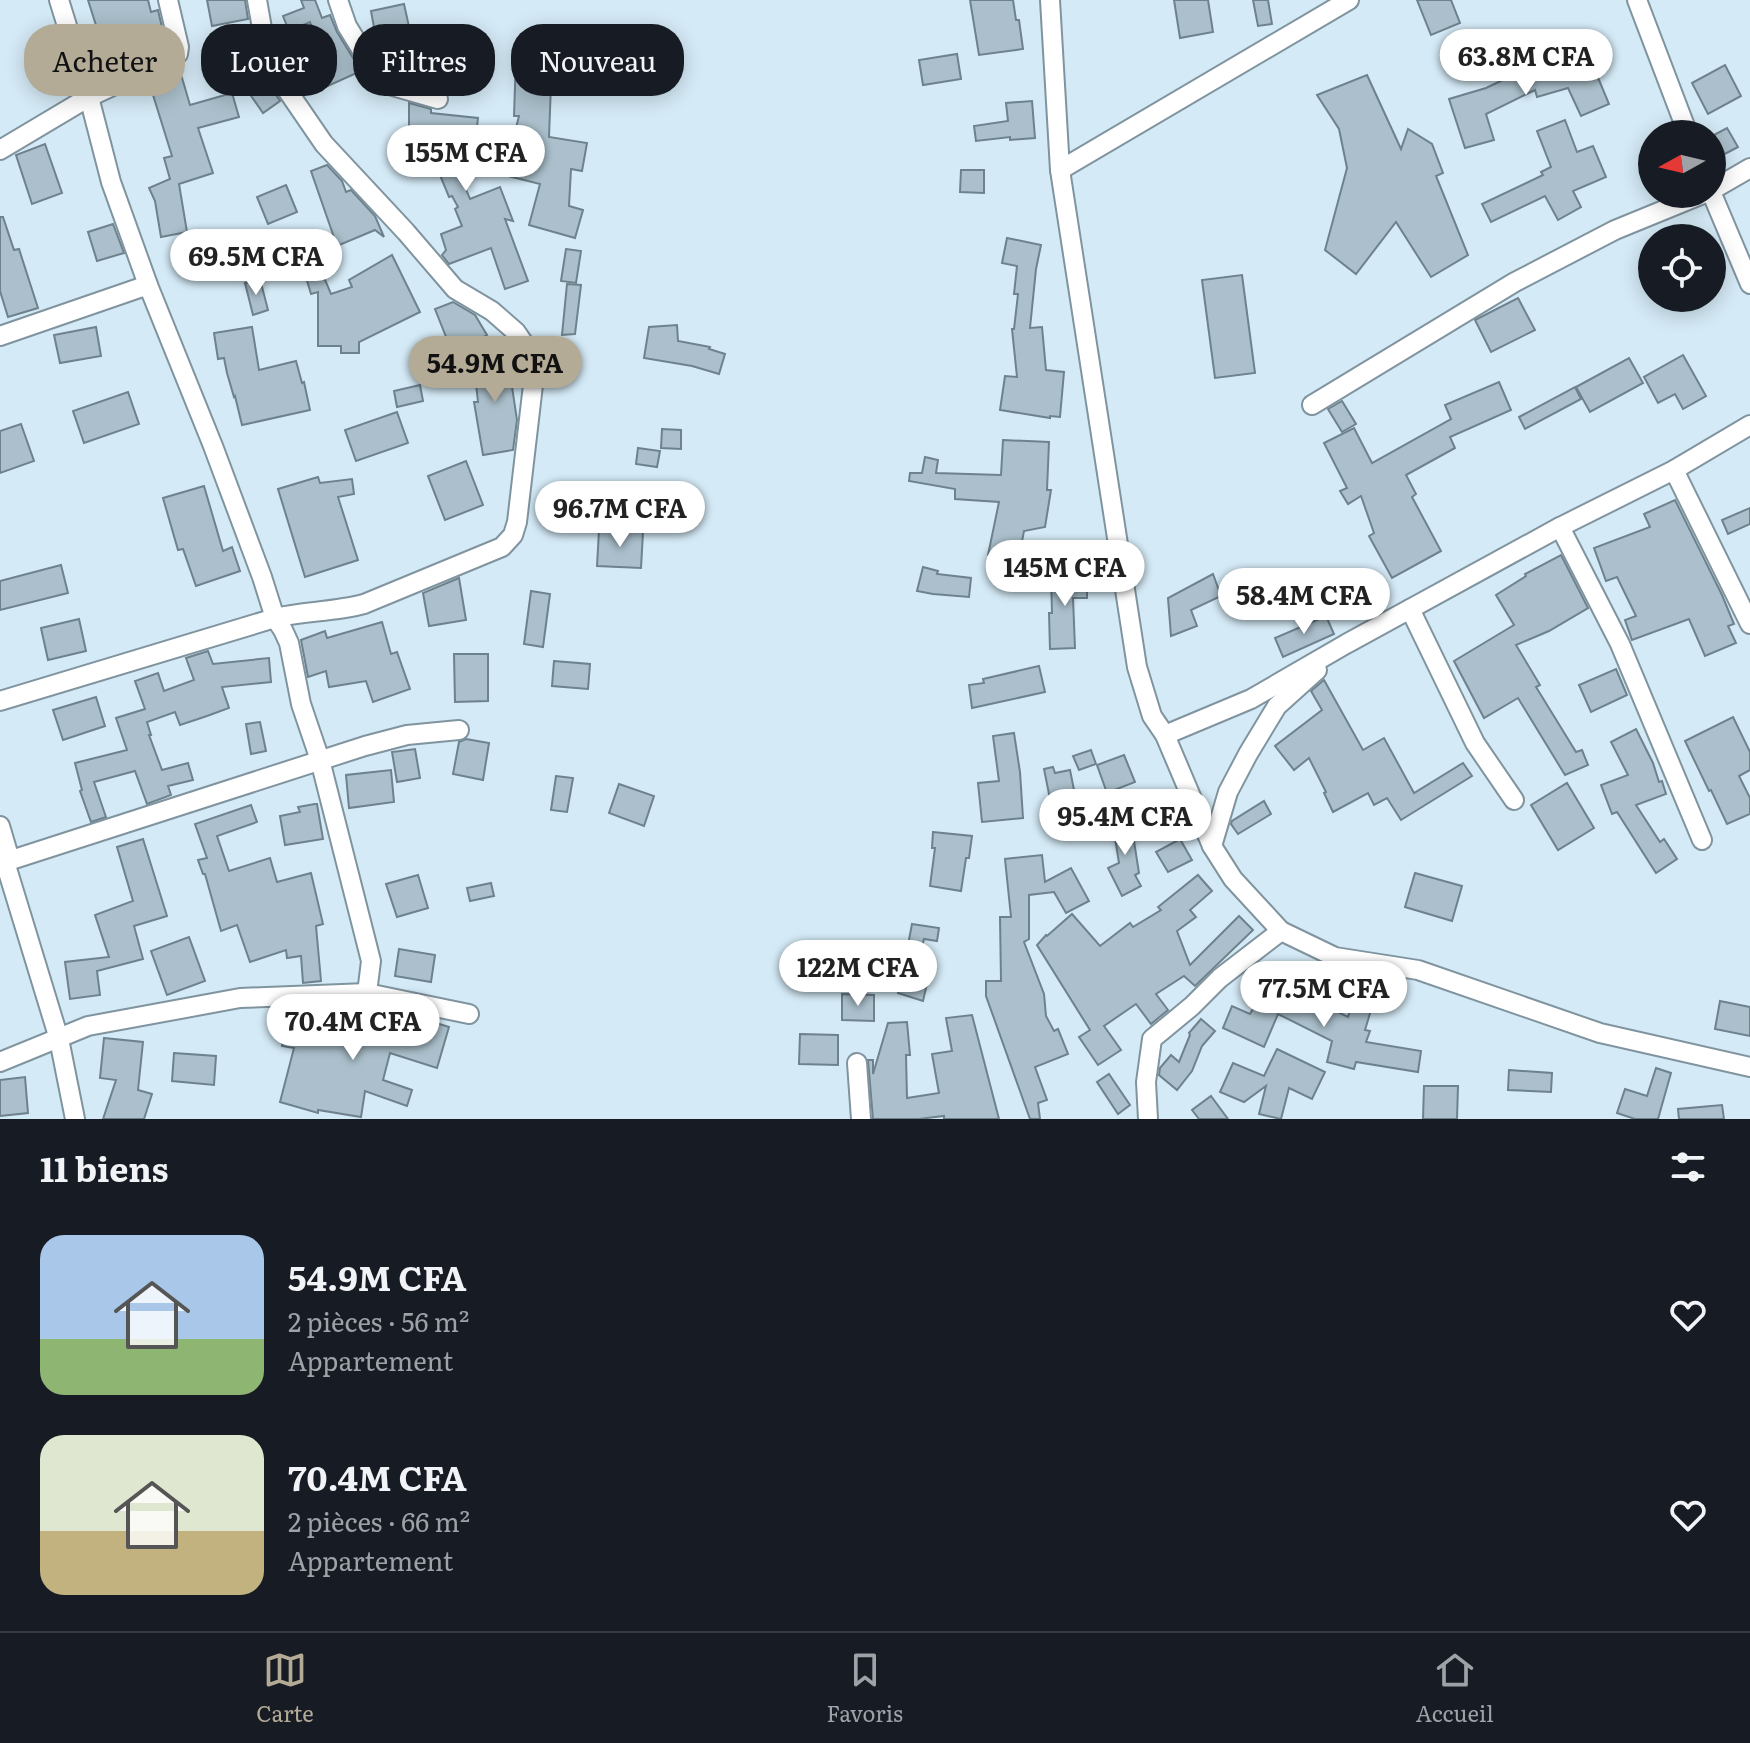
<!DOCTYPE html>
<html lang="fr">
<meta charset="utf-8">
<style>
body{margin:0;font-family:Literata,serif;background:#20242c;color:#f1f3f6;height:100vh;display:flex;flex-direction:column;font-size:30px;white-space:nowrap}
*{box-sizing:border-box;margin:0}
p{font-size:26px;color:#9ea1a6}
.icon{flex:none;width:44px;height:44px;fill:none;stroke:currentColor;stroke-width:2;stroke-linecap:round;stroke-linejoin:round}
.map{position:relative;height:1119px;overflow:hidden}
.panel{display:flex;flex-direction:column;background:#171b24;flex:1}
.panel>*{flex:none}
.banner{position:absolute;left:24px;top:24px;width:800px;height:72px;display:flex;gap:16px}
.needle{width:52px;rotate:262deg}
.fabs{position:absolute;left:1638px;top:120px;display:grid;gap:16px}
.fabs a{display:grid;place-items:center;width:88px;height:88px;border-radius:50%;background:#171b24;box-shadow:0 4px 20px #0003;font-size:40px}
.price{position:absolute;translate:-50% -68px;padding:0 18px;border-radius:28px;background:#fff;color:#222;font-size:26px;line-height:52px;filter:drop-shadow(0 2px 4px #0008)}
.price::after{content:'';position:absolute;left:50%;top:48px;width:24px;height:18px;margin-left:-12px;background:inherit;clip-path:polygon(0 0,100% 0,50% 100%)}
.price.selected{background:#b4ab97;color:#111}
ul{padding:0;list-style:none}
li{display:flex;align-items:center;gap:24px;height:200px;padding:0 40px}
li span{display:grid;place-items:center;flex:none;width:224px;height:160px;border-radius:24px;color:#555}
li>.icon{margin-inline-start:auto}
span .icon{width:96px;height:96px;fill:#fffc;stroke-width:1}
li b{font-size:34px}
h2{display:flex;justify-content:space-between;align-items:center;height:96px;padding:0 40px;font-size:34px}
.chip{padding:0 28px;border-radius:32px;background:#171b24;box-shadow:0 4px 20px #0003;font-size:28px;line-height:72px}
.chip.selected{background:#b4ab97;color:#111}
.dock{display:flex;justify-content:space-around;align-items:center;height:112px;border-top:2px solid #363941;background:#171b24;font-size:22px;color:#9ea1a6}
.dock a{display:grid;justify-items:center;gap:4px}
.dock .selected{color:#b4ab97}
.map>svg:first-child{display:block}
.building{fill:#abc0cc;stroke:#6e828d;stroke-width:2}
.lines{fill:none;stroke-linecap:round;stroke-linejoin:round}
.minor-casing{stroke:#80949f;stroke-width:22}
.minor{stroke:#fff;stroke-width:18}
</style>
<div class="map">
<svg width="1750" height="1119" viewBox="0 0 1750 1119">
<rect width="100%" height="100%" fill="#d4eaf6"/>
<g class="building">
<polygon points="88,0 148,0 151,12 158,10 165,41 107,60"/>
<polygon points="207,0 245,0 248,19 212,26"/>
<polygon points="301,0 315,0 322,18 330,15 337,32 361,71 319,90 308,63 322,57 310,22 289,31 283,16 304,8"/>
<polygon points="970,0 1013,0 1016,20 1019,20 1023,49 979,55"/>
<polygon points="1174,0 1208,0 1213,32 1180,38"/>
<polygon points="1253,0 1268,0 1272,24 1258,26"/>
<polygon points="1417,0 1451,0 1460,23 1431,35"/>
<polygon points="404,4 415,54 427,53 429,72 398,75 390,73 389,59 383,62 368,36 375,33 371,11"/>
<polygon points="957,54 961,79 923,85 919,60"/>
<polygon points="1589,56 1609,104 1581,116 1568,88 1537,97 1535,90 1486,114 1494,140 1465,148 1449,99 1486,88 1513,75 1515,80 1550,70 1550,72"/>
<polygon points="516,58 552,59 549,137 587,143 582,171 571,169 569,206 583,210 575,238 529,225 540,184 504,175 519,116 514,116"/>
<polygon points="583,59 613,60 613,94 583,94"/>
<polygon points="259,62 266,80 280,101 263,113 238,77"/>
<polygon points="1725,65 1741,96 1708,114 1692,83"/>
<polygon points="180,71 190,105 232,93 239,117 198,128 213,173 179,184 187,232 161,237 155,201 149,188 170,179 164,158 172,156 149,82"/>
<polygon points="1367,75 1401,149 1408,129 1432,144 1443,173 1436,176 1468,255 1431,277 1396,222 1356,274 1325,250 1347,168 1339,129 1317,95"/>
<polygon points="1032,101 1035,138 1010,140 1010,137 976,141 974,126 1008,121 1006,103"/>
<polygon points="409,103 431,109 431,113 478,118 474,152 449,149 470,199 500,187 513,221 505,219 528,281 505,289 491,248 449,264 442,255 446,250 441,234 462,226 455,209 458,207 452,196 449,197 433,158 409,158"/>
<polygon points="1565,120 1577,152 1593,146 1606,177 1573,191 1581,207 1558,220 1545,196 1491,222 1482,204 1543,175 1541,172 1551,167 1537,131"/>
<polygon points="1727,128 1738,147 1725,154 1714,135"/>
<polygon points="45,144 62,193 32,204 16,155"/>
<polygon points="327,165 342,181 346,192 351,190 375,216 384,237 375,230 337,246 311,171"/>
<polygon points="961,170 984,170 984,193 960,192"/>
<polygon points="286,185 297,212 268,224 257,197"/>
<polygon points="0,217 3,217 14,250 19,249 38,308 8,317 0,291"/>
<polygon points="113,224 124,253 97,261 88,232"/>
<polygon points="307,237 331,294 352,287 349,280 392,255 420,312 359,342 359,353 341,353 341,346 318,346 318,292 311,294 295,240"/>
<polygon points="1007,238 1041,245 1036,269 1030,328 1042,327 1046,370 1064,372 1060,417 1050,416 1050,418 1000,410 1005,376 1017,377 1012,329 1014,329 1018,294 1014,294 1017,266 1002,263"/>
<polygon points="207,245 216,270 194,277 185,252"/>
<polygon points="566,249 581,251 576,283 561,281"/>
<polygon points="1242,275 1255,373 1215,378 1202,280"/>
<polygon points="260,279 268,310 253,315 245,283"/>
<polygon points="567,284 581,285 575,334 562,335"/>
<polygon points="1518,298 1535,330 1491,352 1475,320"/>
<polygon points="453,302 475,315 487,335 433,367 430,351 450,347 435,309"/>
<polygon points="677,325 678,341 710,347 709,349 725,354 719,374 692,366 644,358 649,327"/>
<polygon points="96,327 101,356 60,363 54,335"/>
<polygon points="252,327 259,370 296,361 302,383 304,382 310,410 242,425 235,396 234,397 227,373 224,358 218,359 214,333"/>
<polygon points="507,353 517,420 513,450 483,455 474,402 478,402 473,357"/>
<polygon points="1683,355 1706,396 1683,409 1675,394 1658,403 1644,377"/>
<polygon points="1629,358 1643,383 1590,412 1576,387"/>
<polygon points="1499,382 1511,410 1450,437 1455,448 1406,475 1416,494 1412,497 1441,551 1392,578 1369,536 1374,533 1361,496 1348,504 1340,491 1347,488 1324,443 1354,428 1372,463 1451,419 1445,405"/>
<polygon points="420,385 423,401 397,407 394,391"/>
<polygon points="1575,387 1581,399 1525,429 1519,417"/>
<polygon points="128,392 139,424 84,443 73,411"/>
<polygon points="1342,401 1356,424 1342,432 1328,409"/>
<polygon points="397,412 408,443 356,461 345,430"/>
<polygon points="21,424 34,461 0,473 0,431"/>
<polygon points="662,429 681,430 681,449 661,448"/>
<polygon points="1003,440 1049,442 1047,490 1051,490 1045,527 1024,531 1018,562 988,555 999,502 955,499 955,489 909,481 910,473 922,473 925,457 938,460 936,473 1001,475"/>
<polygon points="638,448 660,451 657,467 636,464"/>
<polygon points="466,461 483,505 445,520 428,476"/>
<polygon points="318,477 320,483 352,479 354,494 338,497 358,560 305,577 278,489"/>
<polygon points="204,486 223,551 232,547 240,571 196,586 183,549 178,550 163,498"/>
<polygon points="1675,500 1722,595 1734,624 1728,626 1736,643 1705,656 1689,619 1632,640 1625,620 1636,616 1617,577 1606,581 1594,548 1650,527 1644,514"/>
<polygon points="1750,508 1750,524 1728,534 1722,520"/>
<polygon points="599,530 643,532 641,568 597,566"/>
<polygon points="1561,555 1588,608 1549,631 1516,645 1540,685 1536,687 1576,752 1582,750 1588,765 1565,775 1518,698 1484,718 1454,661 1514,625 1496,595 1526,576 1525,574"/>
<polygon points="61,565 68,593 0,610 0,581"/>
<polygon points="923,567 938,571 937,574 971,578 969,597 933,594 917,591"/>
<polygon points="1051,573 1087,573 1087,598 1073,598 1075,648 1050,649 1049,613 1052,613"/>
<polygon points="1213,574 1221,596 1191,610 1197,626 1171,636 1168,598"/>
<polygon points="459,578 466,620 429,626 423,593"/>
<polygon points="531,591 550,594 543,647 524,644"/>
<polygon points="1326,616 1334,634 1283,657 1275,638"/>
<polygon points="79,619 86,651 48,660 41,628"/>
<polygon points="382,622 391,654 397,652 410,689 373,702 366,681 329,687 326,671 308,677 301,640 325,631 327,638"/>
<polygon points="208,651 213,664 269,658 271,682 222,687 229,708 207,716 180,725 175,712 147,722 151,735 149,735 162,770 188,763 193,780 168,786 171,795 147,804 135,771 94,782 106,817 91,822 80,791 82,790 75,763 127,750 116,718 145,709 135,681 158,673 164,691 194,680 186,658"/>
<polygon points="454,654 488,654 488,701 455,702"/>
<polygon points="554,661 590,664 588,689 552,686"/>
<polygon points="1039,666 1045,692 972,708 969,685 984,683 983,679"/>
<polygon points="1616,669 1627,695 1591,712 1579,685"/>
<polygon points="1324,680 1363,750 1384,738 1414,793 1463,763 1472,776 1401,820 1387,798 1374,805 1368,793 1333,812 1324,793 1326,792 1309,758 1294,770 1275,746 1322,710 1311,691"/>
<polygon points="96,697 105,726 63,740 53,710"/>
<polygon points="1733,717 1750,752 1750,770 1739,776 1750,798 1750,814 1727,824 1711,790 1709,791 1685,741"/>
<polygon points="260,722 266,751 251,754 246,724"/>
<polygon points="1636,729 1653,763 1659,782 1662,781 1666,794 1636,805 1660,842 1664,839 1677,859 1656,873 1617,812 1612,814 1601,785 1628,775 1611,742"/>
<polygon points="1014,733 1020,772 1023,818 982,822 978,783 999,781 993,736"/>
<polygon points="466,739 489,743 483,780 453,774 459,742"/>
<polygon points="415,749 420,778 397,782 392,752"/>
<polygon points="1091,750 1096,764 1079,770 1073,756"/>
<polygon points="1124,755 1135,782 1107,793 1097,765"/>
<polygon points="1053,767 1055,773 1070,770 1076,800 1065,802 1067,808 1053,814 1044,769"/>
<polygon points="391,770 394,802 349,808 346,775"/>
<polygon points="556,776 573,778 567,812 551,810"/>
<polygon points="1567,783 1594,828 1558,850 1531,805"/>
<polygon points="619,784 654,796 644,826 609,813"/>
<polygon points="1264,801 1271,814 1238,834 1231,824 1232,821"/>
<polygon points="315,804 317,804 323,839 285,845 280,816 300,812 298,807"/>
<polygon points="251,805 257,822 217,836 229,871 270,858 277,882 311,873 323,924 316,926 321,981 303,983 301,956 287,958 286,950 250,962 237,925 221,931 205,874 203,874 198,860 207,858 195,824"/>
<polygon points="1130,816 1139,873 1135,875 1141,886 1122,896 1108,868 1119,863 1112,819"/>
<polygon points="933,832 972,836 969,858 966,858 961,891 930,886 935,848 932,848"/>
<polygon points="143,839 167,916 134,926 143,959 97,971 100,995 70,999 65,962 109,957 95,915 133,901 117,847"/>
<polygon points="1180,839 1192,860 1168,872 1156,852"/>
<polygon points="1042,855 1045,882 1071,868 1089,901 1066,913 1054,892 1029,895 1029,939 1024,942 1044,994 1046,1016 1054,1031 1058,1029 1068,1054 1035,1067 1047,1100 1038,1103 1040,1119 1030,1119 986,996 986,981 1001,981 1000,917 1011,917 1005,859"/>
<polygon points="1415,873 1462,886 1452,921 1405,907"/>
<polygon points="418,875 428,908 397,917 386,884"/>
<polygon points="1198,875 1212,891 1190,910 1196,917 1177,931 1190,965 1239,916 1253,930 1195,986 1184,976 1156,994 1168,1010 1151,1024 1136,1004 1104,1026 1121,1050 1098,1065 1079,1037 1090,1030 1037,945 1046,935 1047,936 1072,914 1100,946 1130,923 1133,927 1161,910 1158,907"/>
<polygon points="491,883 494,896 470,901 467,888"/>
<polygon points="912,924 939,928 937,941 924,939 922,947 908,945"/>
<polygon points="189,937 205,981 167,995 151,951"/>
<polygon points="399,949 435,955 431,982 395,976"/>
<polygon points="906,968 929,975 923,1001 898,993"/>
<polygon points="1358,984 1377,990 1365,1030 1370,1031 1366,1042 1421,1051 1418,1072 1356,1062 1354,1069 1327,1062 1332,1041 1278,1014 1264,1047 1223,1028 1232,1006 1250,1014 1266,986 1301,1005 1305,996 1348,1017"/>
<polygon points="842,994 874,995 874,1021 842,1020"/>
<polygon points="1720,1001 1750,1007 1750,1036 1715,1029"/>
<polygon points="410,1015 449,1027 437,1068 390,1053 383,1080 412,1090 407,1106 365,1091 361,1117 318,1110 318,1113 280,1102 294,1048 282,1046 287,1016 336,1024 335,1026 376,1037 377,1020 408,1022"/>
<polygon points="972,1015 999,1119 944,1119 944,1116 919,1119 873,1119 868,1060 873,1060 873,1074 888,1023 907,1022 910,1055 906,1055 907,1098 939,1093 932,1054 952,1051 946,1018"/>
<polygon points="1201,1019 1215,1031 1202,1046 1192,1071 1177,1090 1159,1075 1160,1068 1171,1055 1179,1062 1190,1035 1189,1033"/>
<polygon points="800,1034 838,1035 838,1065 799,1064"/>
<polygon points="104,1038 143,1042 138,1090 152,1094 144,1119 103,1119 116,1080 100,1078"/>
<polygon points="1277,1049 1325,1072 1312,1099 1289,1088 1281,1119 1259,1114 1266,1086 1244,1102 1220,1092 1233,1063 1264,1076"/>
<polygon points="174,1053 216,1056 214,1085 172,1081"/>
<polygon points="1656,1068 1671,1073 1658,1119 1635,1119 1617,1113 1625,1089 1647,1096"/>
<polygon points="1509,1070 1552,1073 1551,1092 1508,1090"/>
<polygon points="1109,1074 1130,1105 1118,1114 1097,1082"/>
<polygon points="25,1077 28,1113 0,1116 0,1080"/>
<polygon points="1424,1086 1458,1086 1457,1119 1423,1119"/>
<polygon points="1211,1096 1228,1119 1199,1119 1192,1110"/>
<polygon points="1722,1105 1724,1119 1679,1119 1678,1109"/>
</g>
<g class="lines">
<g class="minor-casing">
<g id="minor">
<polyline points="59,0 89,97 111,182 148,285 213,446 262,577 275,618 283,630 289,643 301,704 320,760 371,961 367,993"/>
<polyline points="338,0 347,26 382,83 438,99"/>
<polyline points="1050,0 1060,170 1137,667 1152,716 1165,735 1212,846 1233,879 1281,931 1335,957 1418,970 1600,1033 1750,1067"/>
<polyline points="1637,0 1688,134"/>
<polyline points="0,150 89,97 173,58 178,54 179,47 168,0"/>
<polyline points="1060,170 1349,0"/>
<polyline points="1712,190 1750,168"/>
<polyline points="1712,194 1750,284"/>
<polyline points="0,336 148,285"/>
<polyline points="1312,405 1515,282 1615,230 1703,194"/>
<polyline points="1674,470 1750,624"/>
<polyline points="1560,527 1620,644 1702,840"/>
<polyline points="1410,609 1475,743 1514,800"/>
<path d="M0 701 275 618C304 611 334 612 364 604L502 547 513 535 517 522 533 385 531 354 516 332 492 311 455 289 406 232 324 144 276 74 263 34 257 0"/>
<polyline points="1165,735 1251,699 1346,644 1560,527 1674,470 1750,425"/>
<polyline points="0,826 8,853 5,862 59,1039 75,1119"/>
<polyline points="1212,846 1228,792 1248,754 1277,706 1317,670"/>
<polyline points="5,862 365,746 407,735 459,730"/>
<polyline points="0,1062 88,1026 240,998 367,993 469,1014"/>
<polyline points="857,1063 861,1119"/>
<polyline points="1148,1119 1146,1082 1152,1039 1192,1006 1220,978 1281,931"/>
</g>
</g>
<use href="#minor" class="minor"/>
</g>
</svg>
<div class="fabs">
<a><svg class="needle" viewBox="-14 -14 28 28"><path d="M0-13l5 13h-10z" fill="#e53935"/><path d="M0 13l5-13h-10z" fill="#9ea1a6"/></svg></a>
<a><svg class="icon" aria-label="locate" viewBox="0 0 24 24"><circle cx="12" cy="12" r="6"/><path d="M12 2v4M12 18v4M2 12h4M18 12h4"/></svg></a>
</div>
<b class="price" style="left:1526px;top:97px">63.8M CFA</b>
<b class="price" style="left:466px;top:193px">155M CFA</b>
<b class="price" style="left:256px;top:297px">69.5M CFA</b>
<b class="price selected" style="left:495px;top:404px">54.9M CFA</b>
<b class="price" style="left:620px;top:549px">96.7M CFA</b>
<b class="price" style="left:1065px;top:608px">145M CFA</b>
<b class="price" style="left:1304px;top:636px">58.4M CFA</b>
<b class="price" style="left:1125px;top:857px">95.4M CFA</b>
<b class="price" style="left:858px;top:1008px">122M CFA</b>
<b class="price" style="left:1324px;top:1029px">77.5M CFA</b>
<b class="price" style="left:353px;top:1062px">70.4M CFA</b>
<div class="banner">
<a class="chip selected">Acheter</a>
<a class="chip">Louer</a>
<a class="chip">Filtres</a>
<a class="chip">Nouveau</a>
</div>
</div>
<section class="panel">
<h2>11 biens<svg class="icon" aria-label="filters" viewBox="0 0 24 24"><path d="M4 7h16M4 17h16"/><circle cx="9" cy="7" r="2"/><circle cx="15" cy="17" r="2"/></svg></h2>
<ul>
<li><span style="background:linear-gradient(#a9c7e8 65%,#8fb573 0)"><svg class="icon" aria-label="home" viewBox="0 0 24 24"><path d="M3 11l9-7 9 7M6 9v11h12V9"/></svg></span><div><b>54.9M CFA</b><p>2 pièces · 56 m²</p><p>Appartement</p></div><svg class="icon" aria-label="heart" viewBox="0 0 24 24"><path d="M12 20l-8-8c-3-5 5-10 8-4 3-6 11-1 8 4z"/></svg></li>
<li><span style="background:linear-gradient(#dfe7d0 60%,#c2b280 0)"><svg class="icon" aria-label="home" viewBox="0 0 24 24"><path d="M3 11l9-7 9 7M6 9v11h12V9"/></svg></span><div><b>70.4M CFA</b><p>2 pièces · 66 m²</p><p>Appartement</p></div><svg class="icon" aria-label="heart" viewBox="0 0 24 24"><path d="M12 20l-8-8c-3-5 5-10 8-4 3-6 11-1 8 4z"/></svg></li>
</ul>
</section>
<nav class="dock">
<a class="selected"><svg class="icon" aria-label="map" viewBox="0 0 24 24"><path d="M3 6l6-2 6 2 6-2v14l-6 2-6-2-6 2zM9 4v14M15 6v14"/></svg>Carte</a>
<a><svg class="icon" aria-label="saved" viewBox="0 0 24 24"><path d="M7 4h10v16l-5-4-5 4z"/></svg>Favoris</a>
<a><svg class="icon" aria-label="home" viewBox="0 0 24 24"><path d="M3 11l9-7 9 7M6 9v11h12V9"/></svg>Accueil</a>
</nav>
